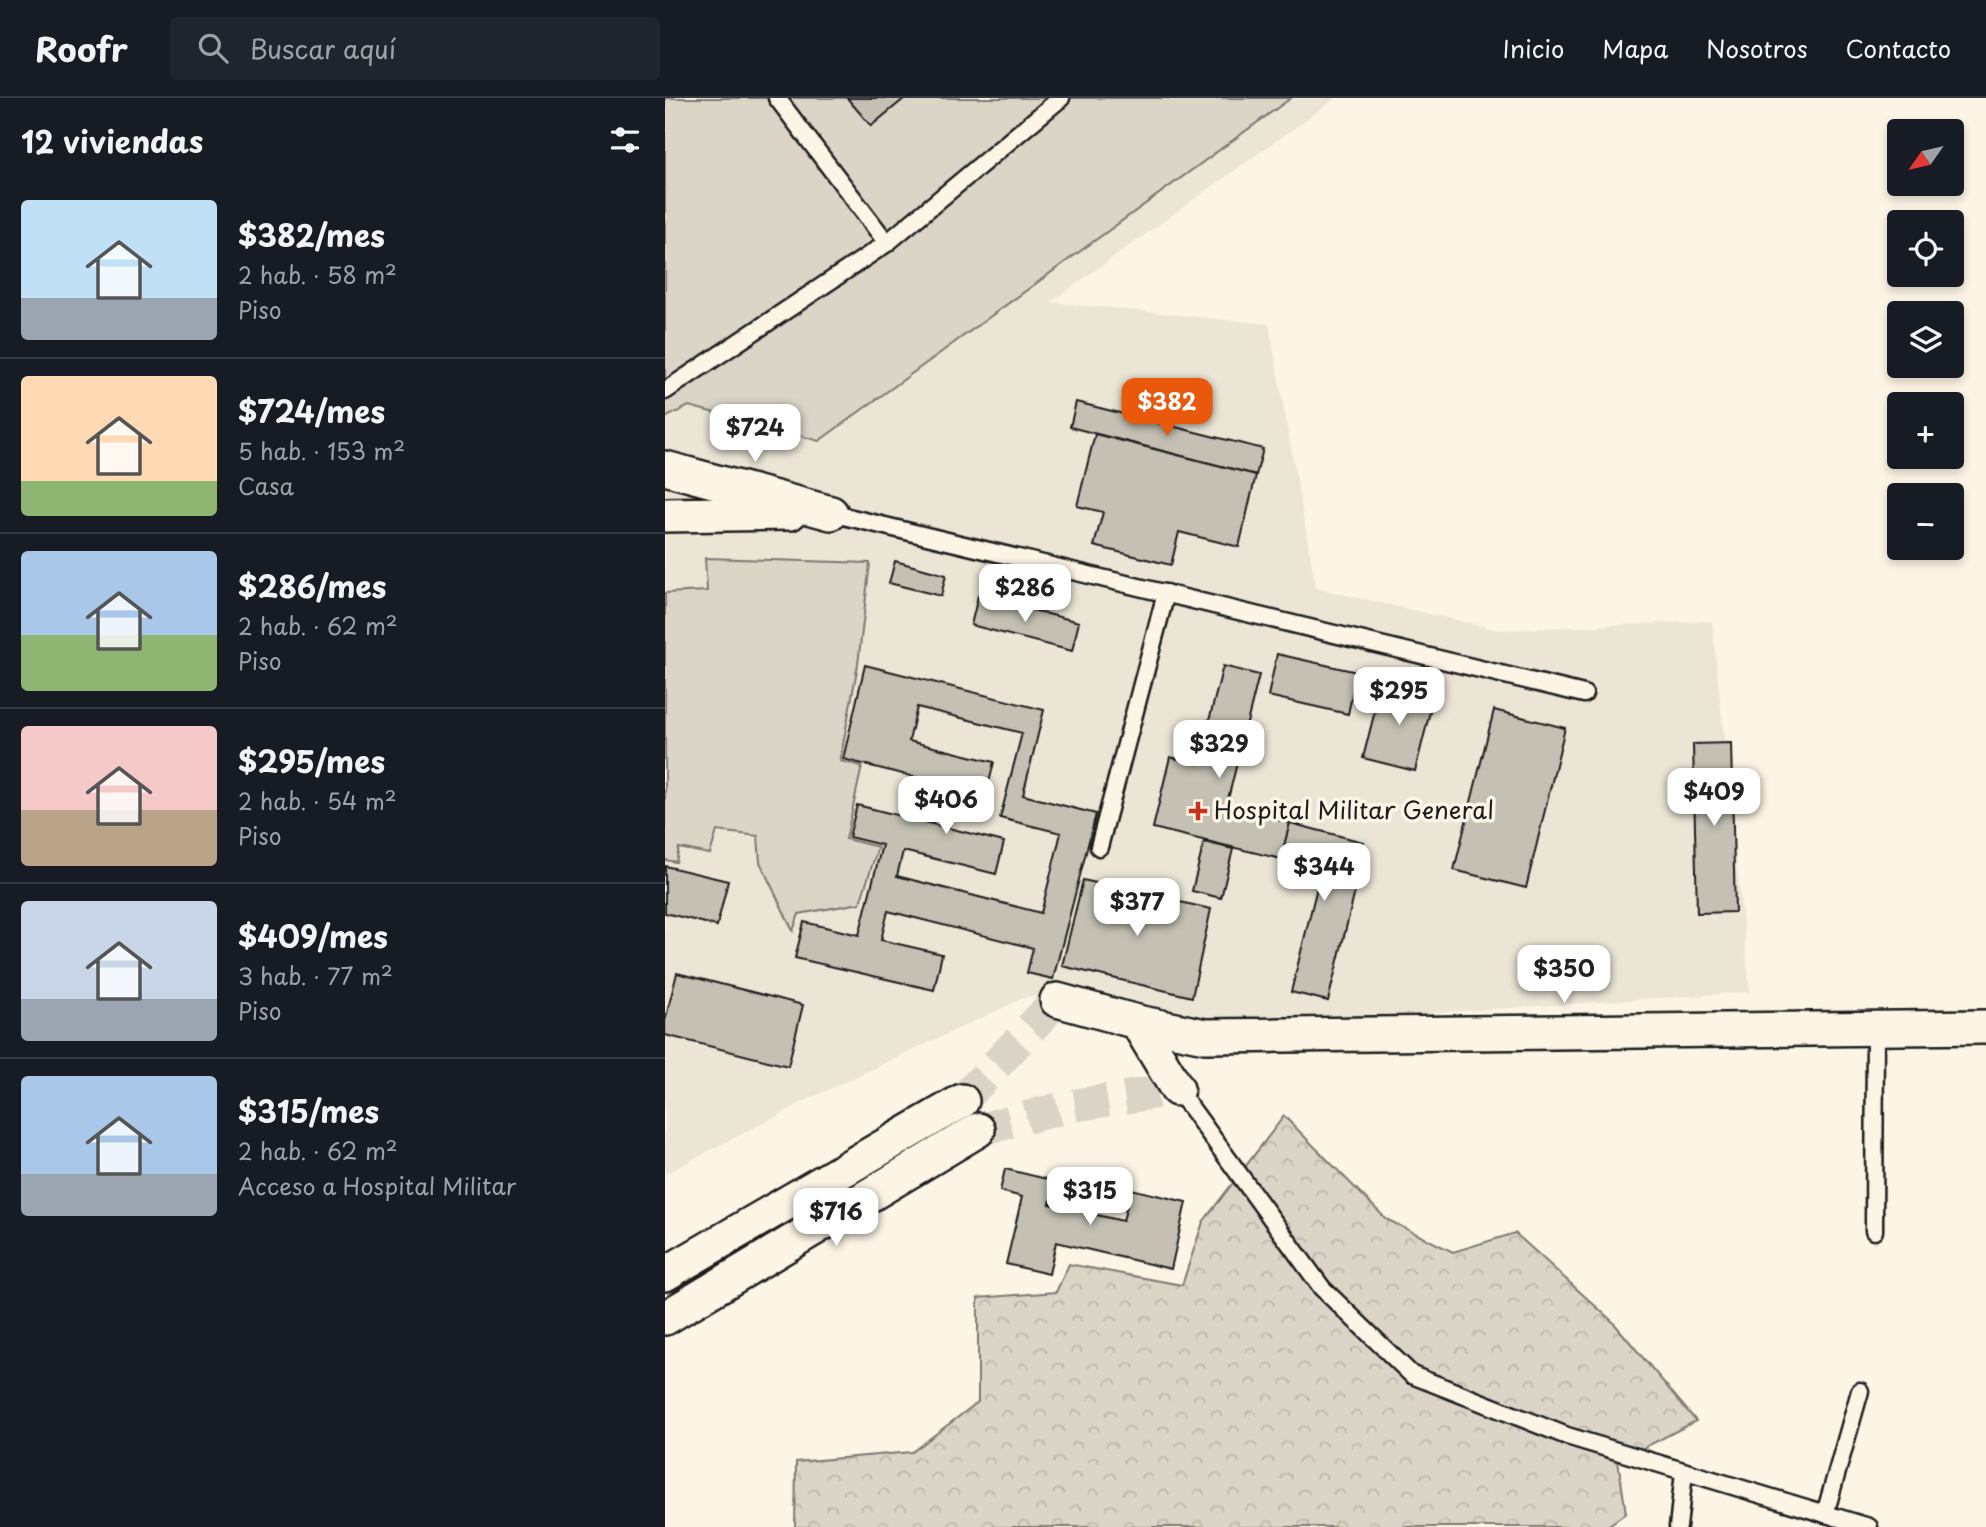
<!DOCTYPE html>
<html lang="es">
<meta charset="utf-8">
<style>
body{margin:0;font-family:"Playpen Sans",sans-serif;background:#20242c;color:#f1f3f6;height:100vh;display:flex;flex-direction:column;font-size:26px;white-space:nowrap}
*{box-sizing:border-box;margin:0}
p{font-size:23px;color:#9ea1a6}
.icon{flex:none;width:38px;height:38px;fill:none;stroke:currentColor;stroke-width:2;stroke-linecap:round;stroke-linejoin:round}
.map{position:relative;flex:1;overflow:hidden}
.drawer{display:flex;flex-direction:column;background:#171b24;width:665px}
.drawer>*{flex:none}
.needle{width:46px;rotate:236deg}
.buttons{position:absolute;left:1222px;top:21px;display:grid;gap:14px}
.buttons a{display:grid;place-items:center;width:77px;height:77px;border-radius:7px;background:#171b24;box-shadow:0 4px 10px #0003;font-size:35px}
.price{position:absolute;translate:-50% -60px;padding:0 16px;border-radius:14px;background:#fff;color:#222;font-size:23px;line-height:46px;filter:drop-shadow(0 2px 4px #0008)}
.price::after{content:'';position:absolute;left:50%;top:42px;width:21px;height:16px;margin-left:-10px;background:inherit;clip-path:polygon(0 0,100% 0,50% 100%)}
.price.active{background:#ea580c;color:#fff}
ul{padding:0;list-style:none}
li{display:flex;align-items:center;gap:21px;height:175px;padding:0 21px}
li+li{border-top:2px solid #363941}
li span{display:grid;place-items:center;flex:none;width:196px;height:140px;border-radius:7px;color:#555}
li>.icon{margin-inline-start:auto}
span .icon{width:84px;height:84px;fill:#fffc;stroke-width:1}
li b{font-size:30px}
h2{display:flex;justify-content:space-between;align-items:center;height:84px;padding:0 21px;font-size:30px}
header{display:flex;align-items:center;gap:42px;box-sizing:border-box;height:98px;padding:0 35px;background:#171b24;border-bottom:2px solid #363941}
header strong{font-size:33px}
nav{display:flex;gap:38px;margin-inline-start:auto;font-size:24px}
.search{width:490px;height:63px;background:#20242c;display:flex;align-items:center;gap:18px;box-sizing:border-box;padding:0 24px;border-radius:7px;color:#9ea1a6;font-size:26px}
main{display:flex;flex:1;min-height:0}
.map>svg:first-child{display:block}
.built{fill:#ebe5d6}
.green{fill:#dbd5c8;stroke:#7c7872;stroke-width:2}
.forest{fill:url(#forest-crowns);stroke:#7c7872;stroke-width:2}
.building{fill:#c4c0b3;stroke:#1c1c1c;stroke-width:2}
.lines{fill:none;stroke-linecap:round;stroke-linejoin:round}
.minor-tunnel{stroke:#dad4c7;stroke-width:33;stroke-dasharray:33 17;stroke-linecap:butt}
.service-casing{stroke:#1c1c1c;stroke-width:21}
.minor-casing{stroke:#1c1c1c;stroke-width:38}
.service{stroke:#fcf5e5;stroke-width:16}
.minor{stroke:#fcf5e5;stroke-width:33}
.poi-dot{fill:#c8321e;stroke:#fcf5e5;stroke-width:2.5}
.labels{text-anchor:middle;stroke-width:7;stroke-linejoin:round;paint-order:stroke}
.poi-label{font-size:24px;fill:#1c1c1c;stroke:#fcf5e5;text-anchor:start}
</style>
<header>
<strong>Roofr</strong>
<div class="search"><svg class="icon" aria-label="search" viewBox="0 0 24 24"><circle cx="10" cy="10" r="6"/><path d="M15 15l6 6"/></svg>Buscar aquí</div>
<nav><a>Inicio</a><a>Mapa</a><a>Nosotros</a><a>Contacto</a></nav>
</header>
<main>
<section class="drawer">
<h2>12 viviendas<svg class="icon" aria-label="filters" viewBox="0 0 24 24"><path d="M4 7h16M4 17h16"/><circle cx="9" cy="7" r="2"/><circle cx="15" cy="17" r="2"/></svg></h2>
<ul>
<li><span style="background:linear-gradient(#bfe0f5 70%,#9aa5b1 0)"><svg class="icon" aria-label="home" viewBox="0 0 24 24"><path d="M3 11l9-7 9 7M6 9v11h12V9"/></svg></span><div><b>$382/mes</b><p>2 hab. · 58 m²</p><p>Piso</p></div></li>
<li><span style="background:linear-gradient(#ffd9b3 75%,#8fb573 0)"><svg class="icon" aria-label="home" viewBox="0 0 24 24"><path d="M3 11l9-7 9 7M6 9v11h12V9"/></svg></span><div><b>$724/mes</b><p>5 hab. · 153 m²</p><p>Casa</p></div></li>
<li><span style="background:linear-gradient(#a9c7e8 60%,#8fb573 0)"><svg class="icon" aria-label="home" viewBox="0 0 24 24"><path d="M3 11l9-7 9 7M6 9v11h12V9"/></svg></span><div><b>$286/mes</b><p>2 hab. · 62 m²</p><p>Piso</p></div></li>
<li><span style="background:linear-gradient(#f6c9c9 60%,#b9a48a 0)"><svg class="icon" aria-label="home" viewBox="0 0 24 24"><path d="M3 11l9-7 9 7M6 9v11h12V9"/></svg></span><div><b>$295/mes</b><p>2 hab. · 54 m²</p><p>Piso</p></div></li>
<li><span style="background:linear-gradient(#c9d6e8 70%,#9aa5b1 0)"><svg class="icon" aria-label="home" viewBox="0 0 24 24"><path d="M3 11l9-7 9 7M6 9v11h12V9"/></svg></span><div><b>$409/mes</b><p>3 hab. · 77 m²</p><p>Piso</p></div></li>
<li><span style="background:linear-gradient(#a9c7e8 70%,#9aa5b1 0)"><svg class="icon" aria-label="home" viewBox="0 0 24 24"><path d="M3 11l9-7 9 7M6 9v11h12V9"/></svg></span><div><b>$315/mes</b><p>2 hab. · 62 m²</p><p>Acceso a Hospital Militar</p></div></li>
</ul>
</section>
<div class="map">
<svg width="1321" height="1429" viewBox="0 0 1321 1429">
<defs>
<pattern id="forest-crowns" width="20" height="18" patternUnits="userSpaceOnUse" patternTransform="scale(1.75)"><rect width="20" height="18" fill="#dbd5c8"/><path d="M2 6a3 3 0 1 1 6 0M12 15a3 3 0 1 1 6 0" fill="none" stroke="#bbb6ab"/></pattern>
</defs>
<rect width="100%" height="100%" fill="#fcf5e5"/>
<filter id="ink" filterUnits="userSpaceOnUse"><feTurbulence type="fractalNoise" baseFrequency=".0143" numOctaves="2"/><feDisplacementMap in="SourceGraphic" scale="14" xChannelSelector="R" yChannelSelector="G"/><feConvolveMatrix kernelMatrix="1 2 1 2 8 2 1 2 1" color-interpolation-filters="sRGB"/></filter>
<g filter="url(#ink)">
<polygon class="built" points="0,0 671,0 386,204 604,226 651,490 834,532 1047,523 1085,894 538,930 363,898 150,998 0,1076"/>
<g class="green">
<polygon points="0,0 626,0 154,343 24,308 0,320"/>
<polygon points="40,460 205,465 193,566 175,663 197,668 181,741 213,749 195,805 134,816 128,833 95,764 93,738 52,733 45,756 14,750 11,764 0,762 0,495 42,493"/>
</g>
<polygon class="forest" points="619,1018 721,1121 788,1154 850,1135 948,1224 1031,1323 953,1363 961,1415 941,1429 130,1429 131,1364 247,1354 313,1304 313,1200 391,1194 404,1166 517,1187 538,1124"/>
<g class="building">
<polygon points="182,0 240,0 206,28"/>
<polygon points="411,304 598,351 591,377 405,329"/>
<polygon points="430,336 591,377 574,449 514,434 506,467 429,448 438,414 412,408"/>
<polygon points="230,463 281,477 276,498 224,485"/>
<polygon points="313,498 414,524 407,553 306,527"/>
<polygon points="612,556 692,574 683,616 603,598"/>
<polygon points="200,567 379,612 358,697 431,716 388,881 362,875 368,850 223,813 216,842 277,856 269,892 130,860 139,824 194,837 217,747 184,739 192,707 339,744 331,776 238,753 232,778 376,815 396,735 335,720 357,635 252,609 244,643 329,664 321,697 178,661"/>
<polygon points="558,568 594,577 561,709 625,725 616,761 488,730 505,659 533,666"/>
<polygon points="717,585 769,598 750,673 698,660"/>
<polygon points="829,612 900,630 861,790 789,772"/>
<polygon points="1066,645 1070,814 1032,815 1028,646"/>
<polygon points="625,725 698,744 696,752 700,753 663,903 626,894 656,773 615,763"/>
<polygon points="539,744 568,751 556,800 527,793"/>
<polygon points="0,768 63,783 52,828 0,815"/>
<polygon points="418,782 546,811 527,899 397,868"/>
<polygon points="12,875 138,907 123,968 0,937 0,923"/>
<polygon points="340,1071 390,1083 385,1106 458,1123 466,1091 521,1104 506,1171 391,1144 384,1176 341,1166 357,1099 335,1093"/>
</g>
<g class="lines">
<g class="minor-tunnel">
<polyline points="297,1003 392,902"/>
<polyline points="313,1032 405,1008 512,991"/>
</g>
<g class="service-casing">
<g id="service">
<polyline points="112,0 222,145"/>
<polyline points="0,293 222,145 396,0"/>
<polyline points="166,415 919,596"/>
<polyline points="434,749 501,495"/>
<polyline points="512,991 657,1190 747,1277 902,1338 1204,1429"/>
<polyline points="1209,1133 1210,931"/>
<polyline points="1160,1416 1195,1293"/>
<polyline points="1013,1429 1019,1374"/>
</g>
</g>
<g class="minor-casing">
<g id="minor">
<polyline points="0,370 166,415"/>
<polyline points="0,417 125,415"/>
<polyline points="392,902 472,924 512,991"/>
<polyline points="472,924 540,938 1321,929"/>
<polyline points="0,1176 297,1003"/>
<polyline points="0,1220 313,1032"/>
</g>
</g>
<use href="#service" class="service"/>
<use href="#minor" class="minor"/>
</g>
</g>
<path class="poi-dot" d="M529.5 702.5h7v7h7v7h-7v7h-7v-7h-7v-7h7z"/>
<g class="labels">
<g class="poi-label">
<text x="549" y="721">Hospital Militar General</text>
</g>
</g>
</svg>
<div class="buttons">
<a><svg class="needle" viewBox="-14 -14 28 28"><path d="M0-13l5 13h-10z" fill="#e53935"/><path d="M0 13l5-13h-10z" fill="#9ea1a6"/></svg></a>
<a><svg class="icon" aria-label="locate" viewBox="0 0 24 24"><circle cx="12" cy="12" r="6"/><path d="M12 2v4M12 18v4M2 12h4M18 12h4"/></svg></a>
<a><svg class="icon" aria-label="layers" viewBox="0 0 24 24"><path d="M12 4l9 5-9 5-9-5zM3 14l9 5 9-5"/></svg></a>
<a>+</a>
<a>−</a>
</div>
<b class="price active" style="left:502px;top:340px">$382</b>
<b class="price" style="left:90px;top:366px">$724</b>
<b class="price" style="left:360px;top:526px">$286</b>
<b class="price" style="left:734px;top:629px">$295</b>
<b class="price" style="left:554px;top:682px">$329</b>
<b class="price" style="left:1049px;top:730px">$409</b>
<b class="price" style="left:281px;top:738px">$406</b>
<b class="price" style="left:659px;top:805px">$344</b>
<b class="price" style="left:472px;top:840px">$377</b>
<b class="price" style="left:899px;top:907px">$350</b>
<b class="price" style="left:425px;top:1129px">$315</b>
<b class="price" style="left:171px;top:1150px">$716</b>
</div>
</main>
